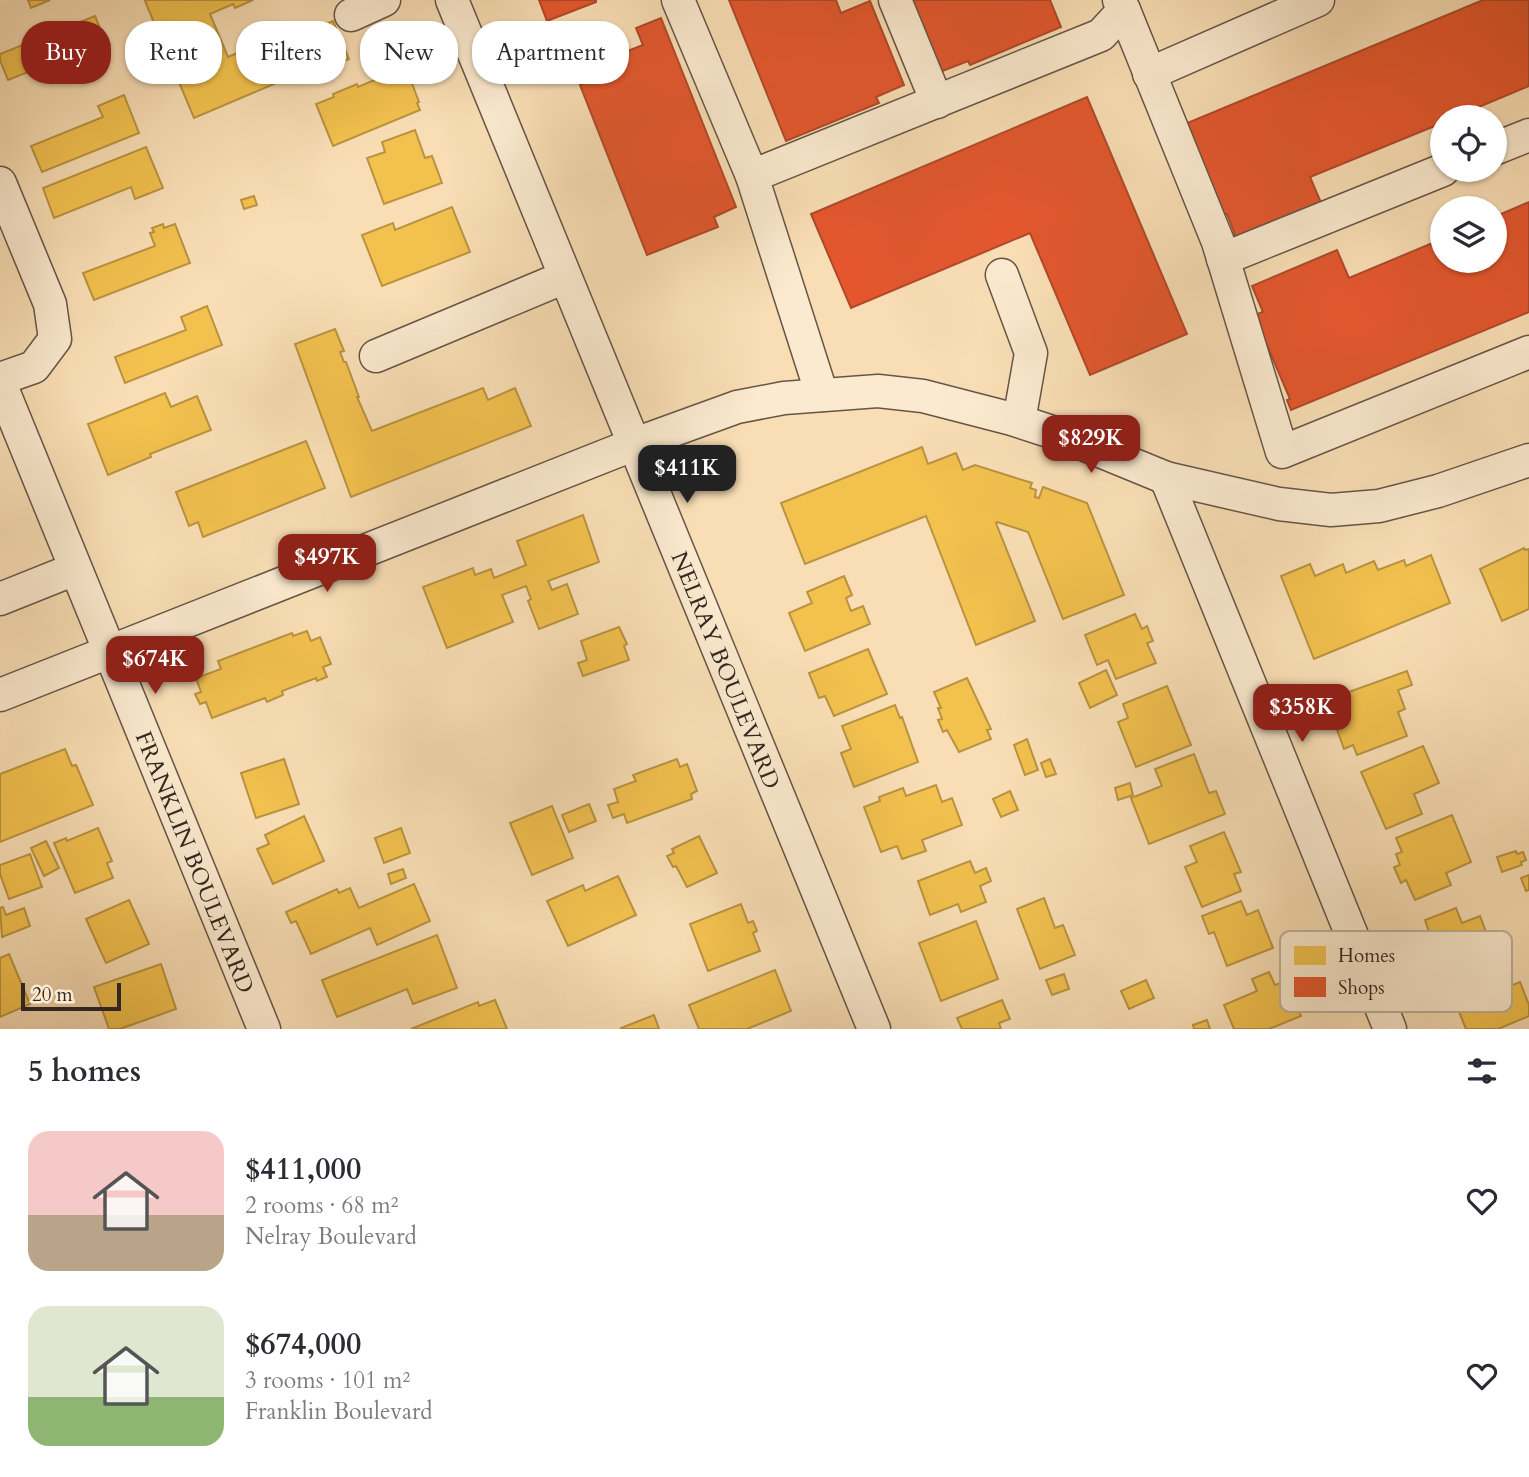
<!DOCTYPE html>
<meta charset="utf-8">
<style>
body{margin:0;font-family:Cardo,serif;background:#f2f2f3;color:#2b2b33;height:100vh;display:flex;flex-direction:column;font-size:26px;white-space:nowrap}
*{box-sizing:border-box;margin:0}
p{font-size:23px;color:#7c7c81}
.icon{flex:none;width:38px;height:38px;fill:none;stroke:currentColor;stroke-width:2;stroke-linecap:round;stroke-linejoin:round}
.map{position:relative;height:1029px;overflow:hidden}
.drawer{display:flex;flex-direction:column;background:#fff;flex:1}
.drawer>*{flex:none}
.guide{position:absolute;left:21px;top:21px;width:700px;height:63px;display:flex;gap:14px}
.tools{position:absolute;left:1430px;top:105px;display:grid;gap:14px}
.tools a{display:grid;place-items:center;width:77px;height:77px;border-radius:50%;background:#fff;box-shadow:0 2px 5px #0004;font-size:35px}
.scale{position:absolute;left:21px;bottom:18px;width:100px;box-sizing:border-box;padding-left:7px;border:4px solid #342721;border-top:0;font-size:19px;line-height:24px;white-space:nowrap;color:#342721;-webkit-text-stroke:5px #fbeacf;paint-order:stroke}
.price{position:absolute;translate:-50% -60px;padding:0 16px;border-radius:14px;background:#8f2418;color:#fff;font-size:23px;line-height:46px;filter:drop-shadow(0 2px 4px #0008)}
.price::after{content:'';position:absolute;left:50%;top:42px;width:21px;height:16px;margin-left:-10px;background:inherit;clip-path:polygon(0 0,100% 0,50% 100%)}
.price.current{background:#222;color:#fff}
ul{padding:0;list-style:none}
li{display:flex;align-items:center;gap:21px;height:175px;padding:0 28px}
li span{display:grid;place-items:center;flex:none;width:196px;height:140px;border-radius:21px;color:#555}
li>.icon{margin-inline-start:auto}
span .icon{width:84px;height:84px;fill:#fffc;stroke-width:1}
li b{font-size:30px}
h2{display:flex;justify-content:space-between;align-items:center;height:84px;padding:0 28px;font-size:30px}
.tag{padding:0 24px;border-radius:28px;background:#fff;box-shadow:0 2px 5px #0004;font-size:24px;line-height:63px}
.tag.current{background:#8f2418;color:#fff}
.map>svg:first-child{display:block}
.homes{fill:#f2c14e;stroke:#b99340;stroke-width:2}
.shops{fill:#e4572e;stroke:#af492a;stroke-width:2}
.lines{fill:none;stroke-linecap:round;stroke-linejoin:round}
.minor-casing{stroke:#655546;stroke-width:35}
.minor{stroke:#fbeacf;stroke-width:32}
.labels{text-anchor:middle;stroke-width:7;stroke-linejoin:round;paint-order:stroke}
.street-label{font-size:23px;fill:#342721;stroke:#fbeacf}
.key{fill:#fbeacf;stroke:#bfb09b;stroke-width:2}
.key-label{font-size:19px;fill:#342721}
</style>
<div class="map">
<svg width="1529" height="1029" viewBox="0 0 1529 1029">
<rect width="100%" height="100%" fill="#f9deb5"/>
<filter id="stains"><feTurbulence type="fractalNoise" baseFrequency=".00286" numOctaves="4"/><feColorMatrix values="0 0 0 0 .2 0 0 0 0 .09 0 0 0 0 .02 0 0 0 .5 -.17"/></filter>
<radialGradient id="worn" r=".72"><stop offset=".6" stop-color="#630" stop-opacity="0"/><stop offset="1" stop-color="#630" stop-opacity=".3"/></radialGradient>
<g class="homes">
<polygon points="28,0 50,0 31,8"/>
<polygon points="148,0 253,0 235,8 233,4 210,14 228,57 270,39 272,43 308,27 310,31 333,21 349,59 323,70 321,64 194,118 145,1"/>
<polygon points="95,16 110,53 85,62 81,51 8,80 0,60 0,54"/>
<polygon points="401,69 405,80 410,78 419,102 417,103 420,110 333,146 316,104 334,97 333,94 357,84 358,87"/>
<polygon points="124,95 139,133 42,172 31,146 103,117 98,106"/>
<polygon points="415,130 425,158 432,156 442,183 384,204 367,158 385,152 382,142"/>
<polygon points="146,147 163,188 135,199 131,187 54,218 43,188"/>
<polygon points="254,196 257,205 244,209 241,200"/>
<polygon points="452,207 470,252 382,286 362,235 393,223 395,230"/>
<polygon points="163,224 164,228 175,224 190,263 94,300 83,273 155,246 150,233 154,232 152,228"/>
<polygon points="207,306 222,345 125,383 115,357 186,330 181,317"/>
<polygon points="335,329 344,351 340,352 344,362 346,362 359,397 357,397 372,431 483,388 488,400 515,388 531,426 351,497 295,344"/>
<polygon points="165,393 171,407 197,396 211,430 150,454 151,457 108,475 88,424"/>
<polygon points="306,441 325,488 203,537 198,522 189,526 176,492"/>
<polygon points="922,447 928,464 956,453 963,470 975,465 1032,483 1030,488 1036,490 1035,497 1039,498 1043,487 1087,503 1124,595 1063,619 1028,532 997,522 996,523 1035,621 976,645 926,516 805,564 781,503"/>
<polygon points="583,515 599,562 548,581 552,590 567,584 578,614 539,629 528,601 531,599 526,586 502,595 513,622 447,648 423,587 473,568 475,575 491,569 494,578 526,565 517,541"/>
<polygon points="1524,548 1525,550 1529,549 1529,609 1502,621 1480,569"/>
<polygon points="1431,555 1450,603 1314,659 1281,576 1310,564 1315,576 1343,564 1346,573 1374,561 1378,570 1404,560 1406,566"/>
<polygon points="844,576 852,595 846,598 851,611 863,606 870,624 805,651 789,613 812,603 807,592"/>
<polygon points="1135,614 1142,629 1147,626 1150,634 1153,641 1147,643 1156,663 1116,679 1108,660 1097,665 1085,635"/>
<polygon points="619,627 627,644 624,646 629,660 583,676 578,663 587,660 581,641"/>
<polygon points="307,631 311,641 320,637 331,664 323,667 327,677 317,681 316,678 282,691 283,695 267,702 265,698 212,718 206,702 200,704 195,694 201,692 196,678 221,669 218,661 292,633 293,636"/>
<polygon points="868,649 887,694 834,716 825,696 819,698 809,673"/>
<polygon points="1106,670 1117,695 1090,708 1079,683"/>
<polygon points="1407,671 1412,685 1398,690 1405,709 1398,712 1407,736 1357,755 1353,745 1344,749 1332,716 1338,713 1332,698"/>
<polygon points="967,678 991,729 987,730 991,739 959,752 947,730 943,732 938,720 942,719 938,708 941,708 934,692"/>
<polygon points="1167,686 1191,745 1136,767 1118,722 1128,718 1123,704"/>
<polygon points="895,705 900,718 902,717 918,762 854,787 841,753 851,749 842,726"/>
<polygon points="1027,739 1038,770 1025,775 1014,745"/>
<polygon points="1423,746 1439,783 1414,794 1422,814 1386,829 1361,772"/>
<polygon points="65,749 72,766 76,765 93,805 0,842 0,774"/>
<polygon points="1194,754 1209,793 1216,791 1225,814 1149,844 1131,798 1162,786 1155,769"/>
<polygon points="284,759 299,804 256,818 241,773"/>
<polygon points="677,759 680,767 687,764 697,791 691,794 692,799 627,823 624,814 613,818 608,805 618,802 614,789 636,781 633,775"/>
<polygon points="1050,759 1056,774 1046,777 1041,763"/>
<polygon points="1130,783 1133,795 1118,800 1115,788"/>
<polygon points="936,785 942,802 952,798 962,825 922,840 926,851 902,859 897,846 881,852 864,807 880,801 879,797 903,788 906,796"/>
<polygon points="1010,791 1018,810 1001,817 993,799"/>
<polygon points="589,804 596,821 569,832 562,815"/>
<polygon points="552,806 573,858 532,875 510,823"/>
<polygon points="1452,815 1471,862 1446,873 1451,885 1415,900 1406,880 1401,883 1394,867 1400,865 1396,854 1402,852 1396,838"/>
<polygon points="304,816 324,861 273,884 257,849 269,844 265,835"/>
<polygon points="98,828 112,861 107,863 113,878 75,893 54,843 66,838 67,841"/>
<polygon points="401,828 410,853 384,863 375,838"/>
<polygon points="1224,832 1241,872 1234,874 1241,891 1202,907 1185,867 1197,862 1190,846"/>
<polygon points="699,836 717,873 687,887 676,866 673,867 667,856 674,853 672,849"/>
<polygon points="46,841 59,868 44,876 31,848"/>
<polygon points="1516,851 1517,854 1523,852 1526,860 1521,862 1522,865 1502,872 1497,857"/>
<polygon points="30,854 42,887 9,899 0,874 0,865"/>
<polygon points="970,861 975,873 986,868 991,881 980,886 986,902 961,912 958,904 930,915 918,881"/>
<polygon points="403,869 406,878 391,884 388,874"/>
<polygon points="1529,875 1529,890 1526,891 1521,878"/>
<polygon points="618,876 636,915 568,946 547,901 583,885 585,891"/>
<polygon points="414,884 430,921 377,945 370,928 311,954 296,921 291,923 286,912 337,889 339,893 350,888 359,908"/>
<polygon points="1044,898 1055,928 1063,925 1075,955 1040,969 1017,909"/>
<polygon points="129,900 149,944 106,963 86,919"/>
<polygon points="1241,901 1247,915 1258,910 1273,948 1227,966 1214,932 1209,934 1202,916"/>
<polygon points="741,904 748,923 753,921 757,931 753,933 760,951 708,971 690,924"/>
<polygon points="3,907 6,915 24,908 30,926 2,937 0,908"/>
<polygon points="1456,908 1462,923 1480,916 1494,953 1443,973 1425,920"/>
<polygon points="976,921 998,979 941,1001 919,943"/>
<polygon points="437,935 457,988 413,1004 407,989 337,1017 322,980"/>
<polygon points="9,954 30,1004 0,1017 0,958"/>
<polygon points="161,964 176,1009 120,1029 109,1029 94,987"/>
<polygon points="775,970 791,1011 747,1029 699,1029 689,1005"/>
<polygon points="1269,972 1275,985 1287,981 1301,1016 1269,1029 1234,1029 1224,1005 1257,991 1252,979"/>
<polygon points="1064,974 1069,989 1052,995 1046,980"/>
<polygon points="1480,975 1488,995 1520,982 1529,1005 1529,1016 1498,1029 1466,1029 1449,987"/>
<polygon points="1146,980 1154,998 1129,1009 1121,991"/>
<polygon points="495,1000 507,1029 411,1029 478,1002 479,1006"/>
<polygon points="1002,1000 1010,1019 999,1023 1001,1029 962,1029 957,1018"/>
<polygon points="654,1015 659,1029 622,1029 621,1028"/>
<polygon points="1207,1020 1210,1029 1194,1029 1193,1025"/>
</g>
<g class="shops">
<polygon points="539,0 596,0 596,2 547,21"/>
<polygon points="729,0 836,0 841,13 870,1 904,85 876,97 879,103 786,141"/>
<polygon points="911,0 1050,0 1061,27 970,65 968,61 940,72"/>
<polygon points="1483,0 1529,0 1529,86 1455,117 1442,117 1442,123 1310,177 1322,205 1237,240 1227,214 1221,217 1185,124"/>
<polygon points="661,18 736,207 714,217 718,227 647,255 580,85 589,81 584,69 606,60 610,72 622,67 617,55 643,45 636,28"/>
<polygon points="1087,97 1187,334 1090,375 1030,233 851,308 811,214"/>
<polygon points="1529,202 1529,312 1291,410 1287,400 1290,399 1254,315 1263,312 1252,286 1337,250 1349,278 1442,239 1442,261 1494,261 1494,217"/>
</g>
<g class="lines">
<g class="minor-casing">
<g id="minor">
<polyline points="452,0 874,1029"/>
<polyline points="678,0 752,176 1101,35 1124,10 1119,0"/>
<polyline points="895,0 937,102"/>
<polyline points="1124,10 1218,242 1282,452 1529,352"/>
<polyline points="351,15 384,0"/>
<polyline points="1149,74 1318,0"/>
<polyline points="1494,149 1529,135"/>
<polyline points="752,176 822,395"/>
<polyline points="0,183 50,304 55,339 34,367 0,379"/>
<polyline points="1223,259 1443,170"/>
<polyline points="1002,275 1031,353 1019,421"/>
<polyline points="376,356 565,277"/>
<polyline points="0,383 264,1029"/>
<polyline points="1166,478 1390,1029"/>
<polyline points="0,599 75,569"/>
<polyline points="0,695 635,444 737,407 784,398 878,391 923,396 1012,419 1061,435 1166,478 1279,504 1331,510 1379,506 1438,491 1529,460"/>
</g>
</g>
<use href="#minor" class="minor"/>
</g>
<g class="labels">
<g class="street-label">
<text transform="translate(726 670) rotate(68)" y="8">NELRAY BOULEVARD</text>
<text transform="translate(195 862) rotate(68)" y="8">FRANKLIN BOULEVARD</text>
</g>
</g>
<rect x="1280" y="931" width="232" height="81" rx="10" class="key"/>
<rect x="1294" y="946" width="32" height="19" fill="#f2c14e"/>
<rect x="1294" y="977" width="32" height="20" fill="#e4572e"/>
<g class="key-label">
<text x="1338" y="962">Homes</text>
<text x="1338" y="994">Shops</text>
</g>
<rect width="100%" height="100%" filter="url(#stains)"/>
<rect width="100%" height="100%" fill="url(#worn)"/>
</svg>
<div class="tools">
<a><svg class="icon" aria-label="locate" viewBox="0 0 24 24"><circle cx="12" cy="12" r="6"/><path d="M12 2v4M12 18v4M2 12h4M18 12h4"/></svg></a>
<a><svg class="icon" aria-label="layers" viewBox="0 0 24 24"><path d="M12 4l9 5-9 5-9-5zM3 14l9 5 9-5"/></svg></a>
</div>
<div class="scale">20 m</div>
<b class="price" style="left:1091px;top:475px">$829K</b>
<b class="price current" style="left:687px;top:505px">$411K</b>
<b class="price" style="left:327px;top:594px">$497K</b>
<b class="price" style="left:155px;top:696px">$674K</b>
<b class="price" style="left:1302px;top:744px">$358K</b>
<div class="guide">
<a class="tag current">Buy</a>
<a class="tag">Rent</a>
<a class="tag">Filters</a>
<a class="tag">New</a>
<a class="tag">Apartment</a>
</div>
</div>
<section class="drawer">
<h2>5 homes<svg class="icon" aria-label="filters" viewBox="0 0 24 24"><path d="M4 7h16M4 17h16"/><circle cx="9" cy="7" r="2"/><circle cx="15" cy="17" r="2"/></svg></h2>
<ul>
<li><span style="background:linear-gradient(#f6c9c9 60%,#b9a48a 0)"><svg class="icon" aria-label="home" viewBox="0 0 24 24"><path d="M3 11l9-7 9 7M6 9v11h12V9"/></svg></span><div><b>$411,000</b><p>2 rooms · 68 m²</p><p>Nelray Boulevard</p></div><svg class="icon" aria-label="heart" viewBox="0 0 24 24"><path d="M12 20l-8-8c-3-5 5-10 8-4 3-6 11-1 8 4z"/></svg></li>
<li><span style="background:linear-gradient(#dfe7d0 65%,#8fb573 0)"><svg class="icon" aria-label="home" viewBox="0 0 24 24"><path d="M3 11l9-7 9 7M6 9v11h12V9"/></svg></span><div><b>$674,000</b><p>3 rooms · 101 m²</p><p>Franklin Boulevard</p></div><svg class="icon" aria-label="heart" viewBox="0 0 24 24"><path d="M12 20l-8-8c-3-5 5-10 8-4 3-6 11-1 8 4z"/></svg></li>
</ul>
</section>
